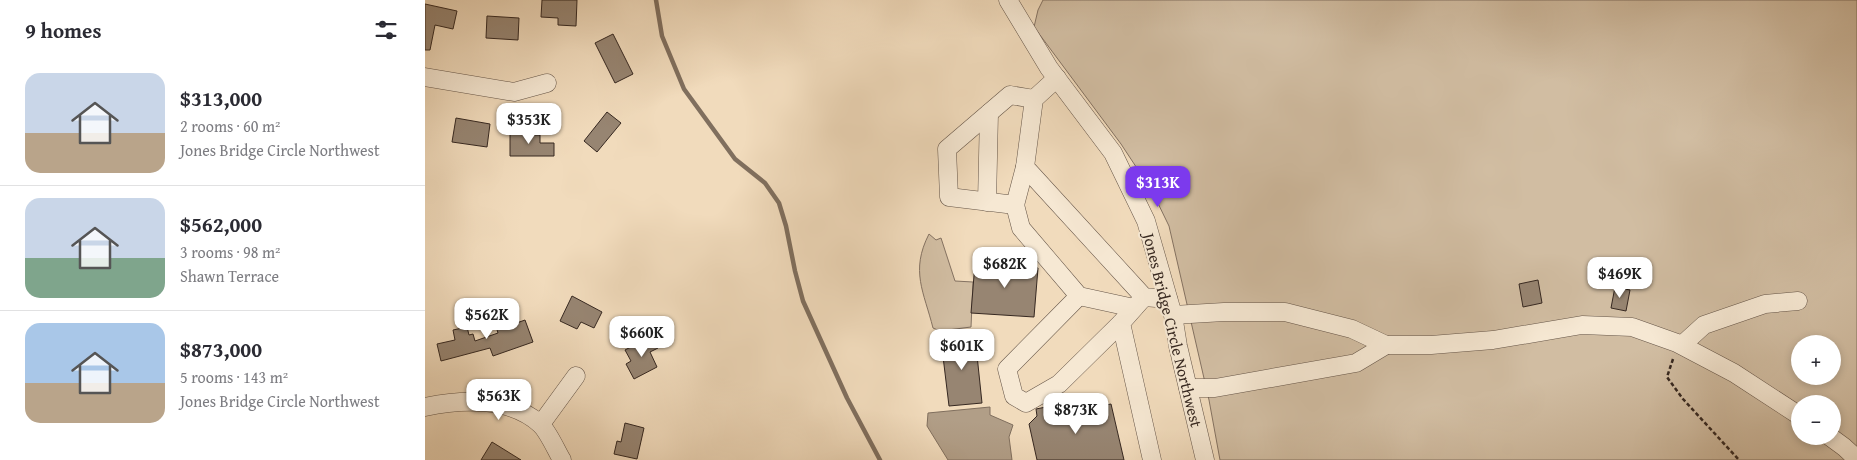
<!DOCTYPE html>
<meta charset="utf-8">
<style>
body{margin:0;font-family:"Gentium Book Plus",serif;background:#f2f2f3;color:#2b2b33;height:100vh;display:flex;flex-direction:column;font-size:19px;white-space:nowrap}
*{box-sizing:border-box;margin:0}
p{font-size:16px;color:#7c7c81}
.icon{flex:none;width:28px;height:28px;fill:none;stroke:currentColor;stroke-width:2;stroke-linecap:round;stroke-linejoin:round}
.map{position:relative;flex:1;overflow:hidden}
.sheet{display:flex;flex-direction:column;background:#fff;width:425px}
.sheet>*{flex:none}
.tools{position:absolute;left:1366px;top:335px;display:grid;gap:10px}
.tools a{display:grid;place-items:center;width:50px;height:50px;border-radius:50%;background:#fff;box-shadow:0 2px 8px #0003;font-size:25px}
.price{position:absolute;translate:-50% -42px;padding:0 11px;border-radius:10px;background:#fff;color:#222;font-size:16px;line-height:32px;filter:drop-shadow(0 1px 2px #0008)}
.price::after{content:'';position:absolute;left:50%;top:30px;width:15px;height:11px;margin-left:-8px;background:inherit;clip-path:polygon(0 0,100% 0,50% 100%)}
.price.active{background:#7c3aed;color:#fff}
ul{padding:0;list-style:none}
li{display:flex;align-items:center;gap:15px;height:125px;padding:0 25px}
li+li{border-top:1px solid #e1e1e2}
li span{display:grid;place-items:center;flex:none;width:140px;height:100px;border-radius:15px;color:#555}
li>.icon{margin-inline-start:auto}
span .icon{width:60px;height:60px;fill:#fffc;stroke-width:1}
li b{font-size:21px}
h2{display:flex;justify-content:space-between;align-items:center;height:60px;padding:0 25px;font-size:21px}
main{display:flex;flex:1;min-height:0}
.map>svg:first-child{display:block}
.green{fill:#d1bda2;stroke:#847262;fill-rule:evenodd}
.water{fill:#b19e87;stroke:#806f5e}
.lines{fill:none;stroke-linecap:round;stroke-linejoin:round}
.stream{stroke:#806f5e;stroke-width:4.5}
.building{fill:#978572;stroke:#362821}
.minor-casing{stroke:#655548;stroke-width:19}
.path{stroke:#362821;stroke-width:2.5;stroke-dasharray:4 2.5;stroke-linecap:butt}
.minor{stroke:#f6e8d3;stroke-width:18}
.labels{text-anchor:middle;stroke-width:4;stroke-linejoin:round;paint-order:stroke}
.street-label{font-size:16px;fill:#362821;stroke:#f6e8d3}
</style>
<main>
<section class="sheet">
<h2>9 homes<svg class="icon" aria-label="filters" viewBox="0 0 24 24"><path d="M4 7h16M4 17h16"/><circle cx="9" cy="7" r="2"/><circle cx="15" cy="17" r="2"/></svg></h2>
<ul>
<li><span style="background:linear-gradient(#c9d6e8 60%,#b9a48a 0)"><svg class="icon" aria-label="home" viewBox="0 0 24 24"><path d="M3 11l9-7 9 7M6 9v11h12V9"/></svg></span><div><b>$313,000</b><p>2 rooms · 60 m²</p><p>Jones Bridge Circle Northwest</p></div></li>
<li><span style="background:linear-gradient(#c9d6e8 60%,#7fa58c 0)"><svg class="icon" aria-label="home" viewBox="0 0 24 24"><path d="M3 11l9-7 9 7M6 9v11h12V9"/></svg></span><div><b>$562,000</b><p>3 rooms · 98 m²</p><p>Shawn Terrace</p></div></li>
<li><span style="background:linear-gradient(#a9c7e8 60%,#b9a48a 0)"><svg class="icon" aria-label="home" viewBox="0 0 24 24"><path d="M3 11l9-7 9 7M6 9v11h12V9"/></svg></span><div><b>$873,000</b><p>5 rooms · 143 m²</p><p>Jones Bridge Circle Northwest</p></div></li>
</ul>
</section>
<div class="map">
<svg width="1432" height="460" viewBox="0 0 1432 460">
<rect width="100%" height="100%" fill="#f1dbbc"/>
<filter id="stains"><feTurbulence type="fractalNoise" baseFrequency=".004" numOctaves="4"/><feColorMatrix values="0 0 0 0 .2 0 0 0 0 .09 0 0 0 0 .02 0 0 0 .5 -.17"/></filter>
<radialGradient id="worn" r=".72"><stop offset=".6" stop-color="#630" stop-opacity="0"/><stop offset="1" stop-color="#630" stop-opacity=".3"/></radialGradient>
<g class="green">
<path d="M618 0H1432V460H795L784 400 744 226 727 191 696 144 609 27 613 10ZM1375 344H1408V376H1375ZM1375 404H1408V436H1375Z"/>
<path d="M504 234 511 240 516 238 530 281 548 282 546 327 515 331 508 328C499 292 485 271 504 234Z"/>
</g>
<polygon class="water" points="565,407 565,415 588,425 584,437 587,460 523,460 502,426 503,413"/>
<g class="lines">
<polyline class="stream" points="231,0 237,36 259,89 310,159 340,183 354,203 361,226 370,271 378,301 422,398 455,460"/>
</g>
<g class="building">
<polygon points="117,0 152,0 151,26 133,25 133,18 116,17"/>
<polygon points="0,4 32,11 28,29 10,25 5,50 0,50"/>
<polygon points="62,16 94,18 93,40 61,38"/>
<polygon points="188,34 208,74 190,83 170,43"/>
<polygon points="182,112 196,123 172,152 159,141"/>
<polygon points="31,118 65,124 62,147 27,142"/>
<polygon points="85,130 99,130 99,135 115,135 115,143 129,143 129,156 85,156"/>
<polygon points="583,252 595,266 613,268 609,317 546,313 550,263 569,265"/>
<polygon points="1113,280 1117,303 1098,307 1094,284"/>
<polygon points="1190,287 1205,290 1201,311 1186,308"/>
<polygon points="147,296 177,312 169,328 156,322 152,329 135,321"/>
<polygon points="82,315 86,325 100,320 108,342 68,356 65,348 16,361 12,344 30,340 28,330 42,327 44,335 48,334 50,341 73,333 69,320"/>
<polygon points="227,336 233,348 225,352 232,367 209,379 201,364 206,361 200,350"/>
<polygon points="550,336 557,403 524,406 516,340"/>
<polygon points="686,404 699,460 612,460 604,424 612,416 611,409 626,406 629,416"/>
<polygon points="200,423 219,428 212,459 189,454 192,441 196,442"/>
<polygon points="67,442 96,460 56,460"/>
</g>
<g class="lines">
<g class="minor-casing">
<g id="minor">
<polyline points="583,0 624,68 688,153 721,221 748,315 753,346 780,460"/>
<polyline points="0,77 89,92 122,83"/>
<polyline points="632,78 609,99 600,167 719,297 743,299"/>
<polyline points="600,167 590,205 524,197 522,149 585,95 609,99"/>
<polyline points="562,202 564,113"/>
<polyline points="590,205 596,228 654,296 709,308"/>
<polyline points="654,296 582,369 589,396 601,403 634,384 696,323"/>
<polyline points="719,297 696,323 727,460"/>
<polyline points="748,315 799,312 860,312 927,329 961,345 1006,345 1068,340 1157,325 1207,327 1252,343 1309,373 1375,416"/>
<polyline points="1257,345 1279,325 1340,304 1373,301"/>
<polyline points="763,388 790,388 931,363 961,345"/>
<path d="M0 407C37 399 85 397 115 424 123 431 131 450 137 460"/>
<polyline points="116,424 151,376"/>
<polyline points="1404,436 1419,447 1432,459"/>
</g>
</g>
<polyline class="path" points="1248,359 1242,377 1258,399 1314,460"/>
<use href="#minor" class="minor"/>
</g>
<g class="labels">
<g class="street-label">
<text transform="translate(748 330) rotate(76)" y="6">Jones Bridge Circle Northwest</text>
</g>
</g>
<rect width="100%" height="100%" filter="url(#stains)"/>
<rect width="100%" height="100%" fill="url(#worn)"/>
</svg>
<div class="tools">
<a>+</a>
<a>−</a>
</div>
<b class="price" style="left:104px;top:145px">$353K</b>
<b class="price active" style="left:733px;top:208px">$313K</b>
<b class="price" style="left:580px;top:289px">$682K</b>
<b class="price" style="left:1195px;top:299px">$469K</b>
<b class="price" style="left:62px;top:340px">$562K</b>
<b class="price" style="left:217px;top:358px">$660K</b>
<b class="price" style="left:537px;top:371px">$601K</b>
<b class="price" style="left:74px;top:421px">$563K</b>
<b class="price" style="left:651px;top:435px">$873K</b>
</div>
</main>
